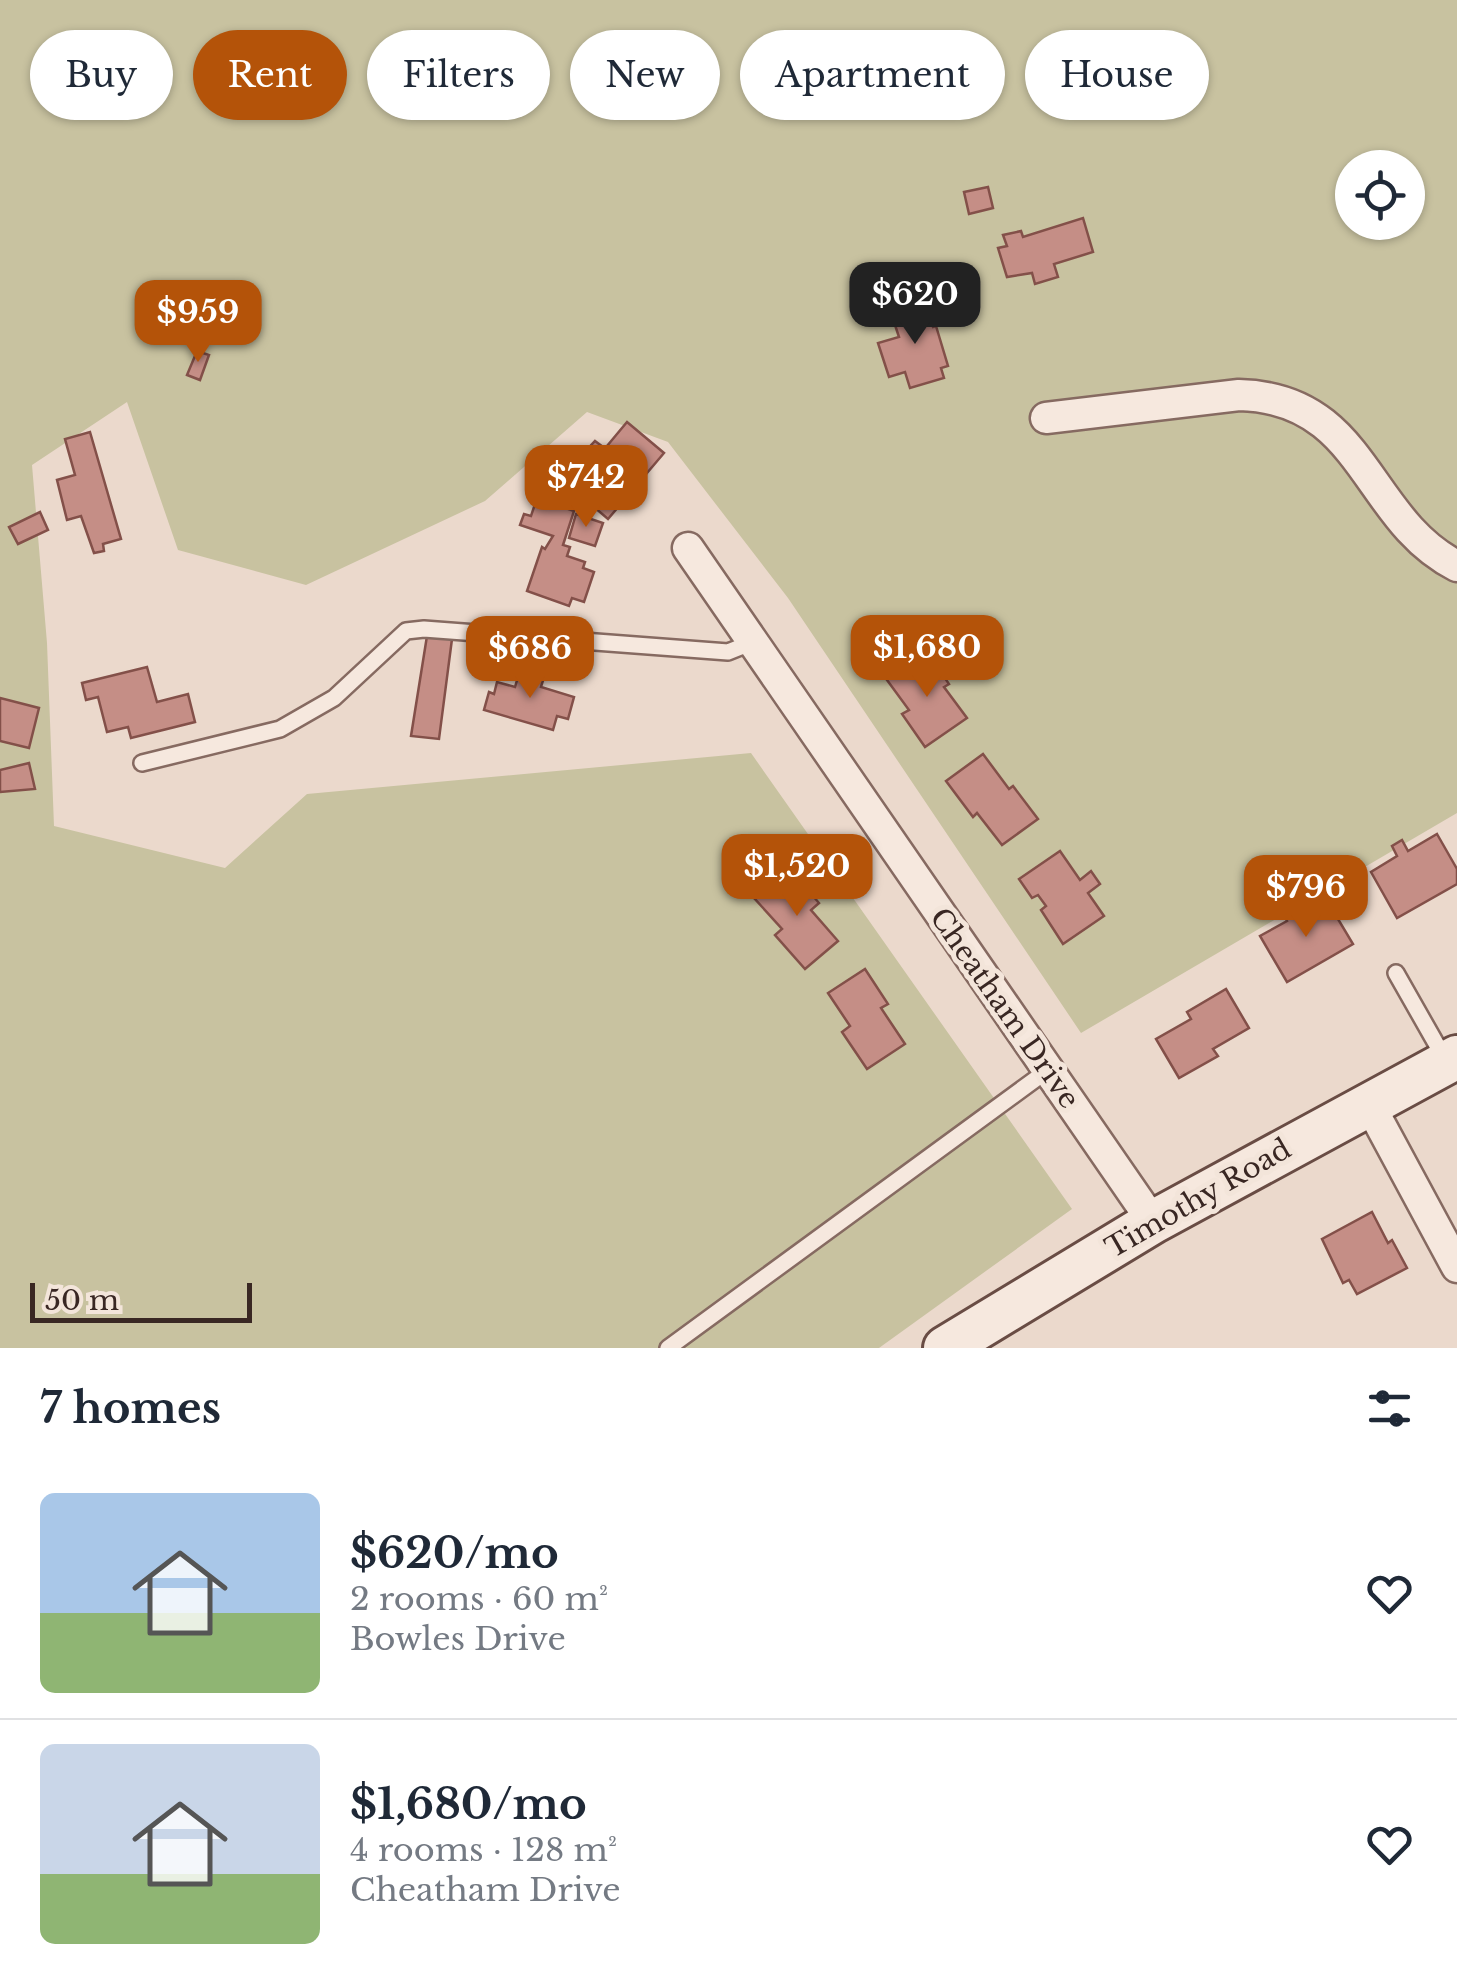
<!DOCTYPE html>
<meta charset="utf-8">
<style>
body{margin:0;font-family:"Libre Baskerville",serif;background:#f6f6f7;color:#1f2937;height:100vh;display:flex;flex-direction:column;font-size:38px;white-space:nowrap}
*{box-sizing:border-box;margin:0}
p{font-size:32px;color:#747a83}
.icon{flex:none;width:55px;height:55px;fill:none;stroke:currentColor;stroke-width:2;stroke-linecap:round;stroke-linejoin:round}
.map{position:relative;height:1348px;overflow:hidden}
.panel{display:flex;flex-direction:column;background:#fff;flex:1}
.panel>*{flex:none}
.guide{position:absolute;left:30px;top:30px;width:1398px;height:90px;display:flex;gap:20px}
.controls{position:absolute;left:1335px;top:150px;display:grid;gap:20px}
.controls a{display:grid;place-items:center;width:90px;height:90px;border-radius:50%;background:#fff;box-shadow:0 2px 8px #0004;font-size:50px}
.scale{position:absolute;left:30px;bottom:25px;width:222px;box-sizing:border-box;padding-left:10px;border:5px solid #392723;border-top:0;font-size:28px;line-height:35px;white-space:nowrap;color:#392723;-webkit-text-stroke:8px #f3e5da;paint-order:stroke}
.price{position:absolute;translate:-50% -85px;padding:0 22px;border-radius:20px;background:#b45309;color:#fff;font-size:32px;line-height:65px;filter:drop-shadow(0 2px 5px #0008)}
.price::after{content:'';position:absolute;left:50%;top:60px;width:30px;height:22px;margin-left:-15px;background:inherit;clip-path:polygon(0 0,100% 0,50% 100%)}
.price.selected{background:#222;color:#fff}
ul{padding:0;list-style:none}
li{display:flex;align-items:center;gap:30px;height:250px;padding:0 40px}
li+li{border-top:2px solid #e0e1e3}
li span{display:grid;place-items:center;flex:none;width:280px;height:200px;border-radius:15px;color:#555}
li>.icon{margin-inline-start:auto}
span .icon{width:120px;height:120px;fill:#fffc;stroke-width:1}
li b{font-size:42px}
h2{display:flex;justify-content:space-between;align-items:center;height:120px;padding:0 40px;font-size:42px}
.chip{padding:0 35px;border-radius:45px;background:#fff;box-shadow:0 2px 8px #0004;font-size:35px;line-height:90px}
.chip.selected{background:#b45309;color:#fff}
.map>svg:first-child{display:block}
.green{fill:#c8c2a0;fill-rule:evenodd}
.building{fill:#c58e86;stroke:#835049;stroke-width:2.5}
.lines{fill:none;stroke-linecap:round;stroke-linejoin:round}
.lane-casing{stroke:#866a61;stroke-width:20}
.street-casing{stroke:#866a61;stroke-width:35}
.secondary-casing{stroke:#694c44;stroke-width:48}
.lane{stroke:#f6e8de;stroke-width:15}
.street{stroke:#f6e8de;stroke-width:30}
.secondary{stroke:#f6e8de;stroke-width:42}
.labels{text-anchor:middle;stroke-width:10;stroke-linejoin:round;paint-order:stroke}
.street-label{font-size:28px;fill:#392723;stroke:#f3e5da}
</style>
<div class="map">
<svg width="1457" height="1348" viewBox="0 0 1457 1348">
<rect width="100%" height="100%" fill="#ebd9cc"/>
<path class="green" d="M0 0H1457V813L1081 1033 788 598 668 442 587 412 485 501 306 585 178 550 127 402 32 465 47 643 54 826 225 868 307 794 751 753 1072 1209 879 1348H0ZM1352 168H1408V222H1352Z"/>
<g class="building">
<polygon points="988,187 993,208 969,214 964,192"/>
<polygon points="1083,218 1093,252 1054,264 1058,277 1035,284 1032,273 1007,277 998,248 1007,246 1003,235 1021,231 1023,237"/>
<polygon points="917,299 921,312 927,310 933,327 936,326 948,366 941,368 944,378 910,388 905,372 889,377 878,343 899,337 893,319 902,316 898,305"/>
<polygon points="197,351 209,355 200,380 187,375"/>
<polygon points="627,422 664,453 608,519 572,488"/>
<polygon points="90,432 121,539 103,544 104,551 94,553 81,516 67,520 57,480 75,475 65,439"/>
<polygon points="595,441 603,447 579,475 571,467"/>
<polygon points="537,498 574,511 563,545 570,547 567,556 585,562 583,568 594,572 584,602 572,598 569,606 527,591 542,547 545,549 553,536 520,525 524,514 531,516"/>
<polygon points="40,512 48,530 18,544 9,527"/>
<polygon points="576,514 603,523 595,546 569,538"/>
<polygon points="427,636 452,639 439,739 411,736"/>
<polygon points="927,652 949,684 944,687 967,718 925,747 902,714 909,710 887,680"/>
<polygon points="147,667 157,702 188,694 195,722 131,738 128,727 107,732 98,697 86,700 82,683"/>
<polygon points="521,667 545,674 541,687 574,697 568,719 557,716 553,730 484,710 489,692 494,694 497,682 515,687"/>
<polygon points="0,698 39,708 29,748 0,741"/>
<polygon points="983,754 1009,789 1013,786 1038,819 1002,845 977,813 973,817 946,781"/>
<polygon points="29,763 35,789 0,792 0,770"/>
<polygon points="1437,834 1457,869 1457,884 1397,918 1371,872 1397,856 1392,846 1402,840 1408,851"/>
<polygon points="1060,851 1080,880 1091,871 1100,884 1088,893 1104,916 1063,944 1041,910 1046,906 1038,895 1032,898 1019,879"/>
<polygon points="790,869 819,903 811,910 838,941 805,969 775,935 782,929 755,899"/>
<polygon points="1326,899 1353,944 1287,982 1260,936 1287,921 1282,911 1291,906 1297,916"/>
<polygon points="865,969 888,1004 881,1008 905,1044 867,1069 842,1032 850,1026 828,993"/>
<polygon points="1226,989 1249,1028 1213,1049 1218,1056 1179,1078 1156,1039 1191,1019 1187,1012"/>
<polygon points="1372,1212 1388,1243 1392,1240 1407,1268 1357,1294 1349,1280 1343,1283 1322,1239"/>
</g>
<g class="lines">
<g class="lane-casing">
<g id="lane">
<polyline points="142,763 280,729 334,698 406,631 424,629 728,652 753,642"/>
<polyline points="1396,973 1446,1061"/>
<polyline points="668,1348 1048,1070"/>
</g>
</g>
<g class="street-casing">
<g id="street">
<path d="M1046 418 1239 395C1366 398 1364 519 1457 566"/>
<polyline points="688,548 1153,1222"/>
<polyline points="1368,1102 1457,1267"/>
</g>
</g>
<g class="secondary-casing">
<polyline id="secondary" points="945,1348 1153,1222 1457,1057"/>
</g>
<use href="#lane" class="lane"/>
<use href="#street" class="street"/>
<use href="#secondary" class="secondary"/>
</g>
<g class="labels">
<g class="street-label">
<text transform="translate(1005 1008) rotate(55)" y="10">Cheatham Drive</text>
<text transform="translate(1198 1198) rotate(-30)" y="10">Timothy Road</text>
</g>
</g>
</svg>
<div class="controls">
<a><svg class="icon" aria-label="locate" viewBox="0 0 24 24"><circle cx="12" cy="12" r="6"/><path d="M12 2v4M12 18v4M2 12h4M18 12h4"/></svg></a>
</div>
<div class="scale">50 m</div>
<b class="price selected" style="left:915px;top:347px">$620</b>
<b class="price" style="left:198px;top:365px">$959</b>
<b class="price" style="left:586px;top:530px">$742</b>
<b class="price" style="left:927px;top:700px">$1,680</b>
<b class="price" style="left:530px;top:701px">$686</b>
<b class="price" style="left:797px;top:919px">$1,520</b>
<b class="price" style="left:1306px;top:940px">$796</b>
<div class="guide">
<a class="chip">Buy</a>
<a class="chip selected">Rent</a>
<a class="chip">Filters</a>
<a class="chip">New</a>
<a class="chip">Apartment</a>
<a class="chip">House</a>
</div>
</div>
<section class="panel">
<h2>7 homes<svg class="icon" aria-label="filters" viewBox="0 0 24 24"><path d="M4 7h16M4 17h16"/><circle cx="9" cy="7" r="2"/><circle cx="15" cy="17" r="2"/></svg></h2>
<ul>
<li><span style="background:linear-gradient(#a9c7e8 60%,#8fb573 0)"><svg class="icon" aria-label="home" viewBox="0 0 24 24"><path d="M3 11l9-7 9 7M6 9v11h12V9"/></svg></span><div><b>$620/mo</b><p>2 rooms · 60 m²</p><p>Bowles Drive</p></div><svg class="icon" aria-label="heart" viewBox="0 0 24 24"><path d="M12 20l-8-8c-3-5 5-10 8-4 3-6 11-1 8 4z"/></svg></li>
<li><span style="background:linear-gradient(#c9d6e8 65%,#8fb573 0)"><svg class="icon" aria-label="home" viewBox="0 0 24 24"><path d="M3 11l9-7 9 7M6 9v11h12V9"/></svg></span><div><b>$1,680/mo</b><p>4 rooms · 128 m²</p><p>Cheatham Drive</p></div><svg class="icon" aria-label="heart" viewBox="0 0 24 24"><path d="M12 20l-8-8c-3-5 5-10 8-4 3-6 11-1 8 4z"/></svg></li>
</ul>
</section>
